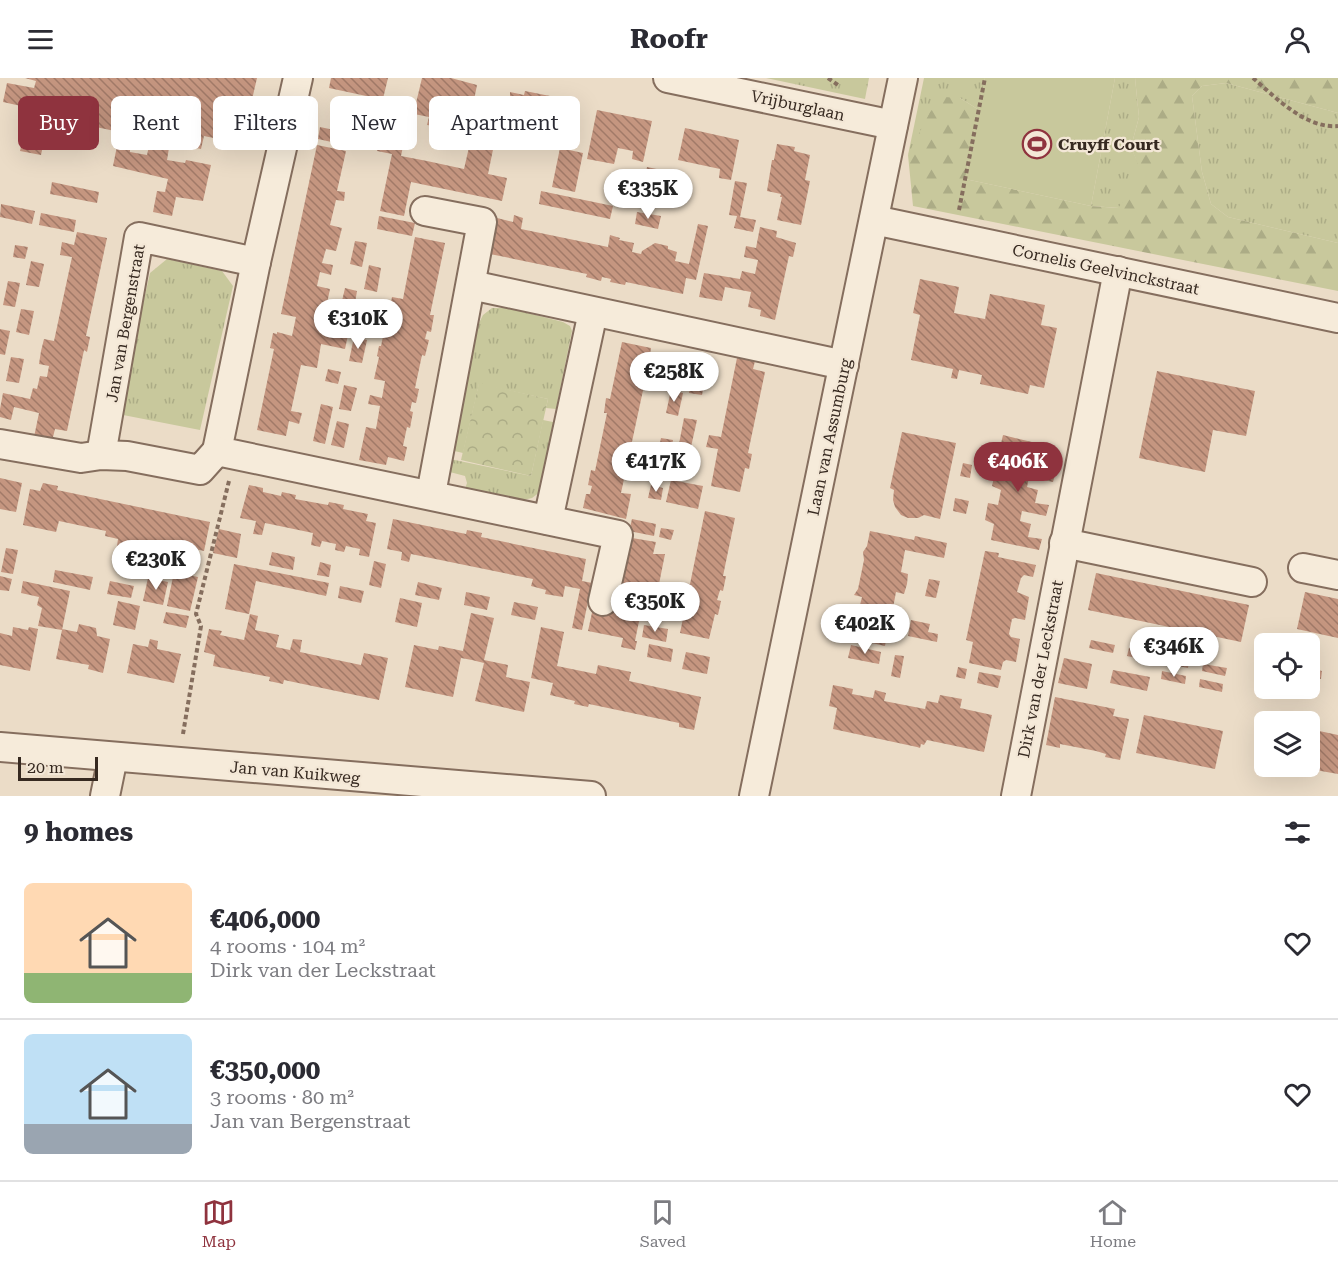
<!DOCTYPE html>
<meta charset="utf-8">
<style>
body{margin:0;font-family:"Roboto Serif",serif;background:#f7f7f7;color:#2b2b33;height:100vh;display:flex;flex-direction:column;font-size:22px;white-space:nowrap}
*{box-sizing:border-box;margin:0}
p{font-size:20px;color:#7c7c81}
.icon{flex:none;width:33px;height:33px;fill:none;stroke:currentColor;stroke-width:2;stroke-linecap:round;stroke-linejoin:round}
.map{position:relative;height:718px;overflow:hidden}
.sheet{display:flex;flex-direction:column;background:#fff;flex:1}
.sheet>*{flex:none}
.top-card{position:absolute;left:18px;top:18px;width:600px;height:54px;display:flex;gap:12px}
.fabs{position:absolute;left:1254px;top:555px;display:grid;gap:12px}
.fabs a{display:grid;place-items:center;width:66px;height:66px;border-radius:9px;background:#fff;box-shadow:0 6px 24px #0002;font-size:30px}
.scale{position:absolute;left:18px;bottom:15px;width:80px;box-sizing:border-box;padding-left:6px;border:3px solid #362920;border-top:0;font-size:16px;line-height:21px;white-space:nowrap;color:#362920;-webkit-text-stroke:4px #f3e7d6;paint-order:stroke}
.price{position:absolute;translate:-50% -51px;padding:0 14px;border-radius:21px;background:#fff;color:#222;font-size:20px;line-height:39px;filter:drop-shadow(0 2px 3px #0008)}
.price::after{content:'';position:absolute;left:50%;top:36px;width:18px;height:14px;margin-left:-9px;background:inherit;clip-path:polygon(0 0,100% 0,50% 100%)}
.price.on{background:#8f333e;color:#fff}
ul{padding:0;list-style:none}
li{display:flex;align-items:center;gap:18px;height:150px;padding:0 24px}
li+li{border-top:2px solid #e1e1e2}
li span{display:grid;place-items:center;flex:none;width:168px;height:120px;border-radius:9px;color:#555}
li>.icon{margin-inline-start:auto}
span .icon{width:72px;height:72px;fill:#fffc;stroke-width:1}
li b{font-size:26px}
h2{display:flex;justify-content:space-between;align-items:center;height:72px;padding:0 24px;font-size:26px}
.chip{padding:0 21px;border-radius:9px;background:#fff;box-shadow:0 6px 24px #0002;font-size:21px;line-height:54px}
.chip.on{background:#8f333e;color:#fff}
header{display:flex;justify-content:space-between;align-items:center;height:78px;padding:0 24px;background:#fff;font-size:27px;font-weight:700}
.tab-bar{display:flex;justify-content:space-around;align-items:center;height:84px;border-top:2px solid #e1e1e2;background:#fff;font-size:16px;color:#7c7c81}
.tab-bar a{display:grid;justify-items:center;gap:3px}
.tab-bar .on{color:#8f333e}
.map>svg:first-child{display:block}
.grass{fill:url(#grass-tufts)}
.forest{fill:url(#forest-firs)}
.park{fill:url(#park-crowns)}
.pitch{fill:#c8c89c}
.building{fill:url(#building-back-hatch)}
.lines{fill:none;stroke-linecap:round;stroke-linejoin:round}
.minor-casing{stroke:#856e5e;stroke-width:32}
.path{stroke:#856e5e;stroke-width:4;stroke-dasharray:4.5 3;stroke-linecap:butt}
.minor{stroke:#f6ebda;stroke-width:28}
.labels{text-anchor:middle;stroke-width:4.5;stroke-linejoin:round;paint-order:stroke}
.street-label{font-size:16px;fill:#362920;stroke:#f3e7d6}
.poi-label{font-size:16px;font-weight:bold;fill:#362920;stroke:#f3e7d6;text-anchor:start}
</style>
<header><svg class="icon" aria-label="menu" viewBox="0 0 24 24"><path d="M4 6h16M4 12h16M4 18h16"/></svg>Roofr<svg class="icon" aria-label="person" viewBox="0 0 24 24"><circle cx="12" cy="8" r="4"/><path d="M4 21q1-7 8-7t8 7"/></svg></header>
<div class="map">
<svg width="1338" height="718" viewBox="0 0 1338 718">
<defs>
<pattern id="grass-tufts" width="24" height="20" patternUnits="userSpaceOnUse" patternTransform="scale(1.5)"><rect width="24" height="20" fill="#c8c89c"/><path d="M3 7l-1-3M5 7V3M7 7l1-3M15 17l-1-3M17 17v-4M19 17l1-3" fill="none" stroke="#acac86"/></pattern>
<pattern id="forest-firs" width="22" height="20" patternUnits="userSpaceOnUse" patternTransform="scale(1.5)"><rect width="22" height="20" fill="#c8c89c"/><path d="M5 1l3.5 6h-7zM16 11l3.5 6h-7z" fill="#acac86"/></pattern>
<pattern id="park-crowns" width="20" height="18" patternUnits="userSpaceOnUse" patternTransform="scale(1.5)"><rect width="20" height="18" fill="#c8c89c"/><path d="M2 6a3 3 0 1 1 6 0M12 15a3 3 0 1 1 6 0" fill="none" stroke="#acac86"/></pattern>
<pattern id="building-back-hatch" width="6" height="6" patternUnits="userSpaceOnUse" patternTransform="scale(1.5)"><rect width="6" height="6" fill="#c59680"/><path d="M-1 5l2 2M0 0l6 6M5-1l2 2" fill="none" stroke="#a17a68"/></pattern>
</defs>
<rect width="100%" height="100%" fill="#ebdcc7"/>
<g class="grass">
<polygon points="766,0 869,0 865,21"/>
<polygon points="924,0 985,0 979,32 960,20 908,77"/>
<polygon points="1115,0 1135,0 1139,39 1131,69 1144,99 1119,130 1091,128"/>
<polygon points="1226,5 1338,35 1338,165 1228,139 1211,126 1202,94 1192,18 1202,8"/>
<polygon points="167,181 222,193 233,208 200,352 118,336 150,195"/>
<polygon points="492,230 508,230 563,244 570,248 572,253 556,331 546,330 548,321 479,306 463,375 450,372 478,247 483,237"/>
<polygon points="543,342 558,345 540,414 532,420 523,422 465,411 467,405 465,398 446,393 450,381 531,398"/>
</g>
<polygon class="forest" points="1135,0 1338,0 1338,35 1226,5 1202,8 1192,18 1202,94 1211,126 1228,139 1338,165 1338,213 913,128 908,77 930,34 944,19 960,20 979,32 965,101 1091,128 1118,130 1143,99 1131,69 1139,39"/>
<polygon class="park" points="479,305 548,321 531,398 461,382"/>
<polygon class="pitch" points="985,0 1115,0 1091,128 965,101"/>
<g class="building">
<polygon points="25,0 257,0 248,39 258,41 252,68 204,58 201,71 170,64 167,82 185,85 186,82 211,87 203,123 176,119 172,138 153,134 157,113 165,114 168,101 113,88 117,68 130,71 130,74 147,77 149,68 156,68 157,62 49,39 41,77 20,73 30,30 3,24 7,5 34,10 36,3"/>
<polygon points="331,0 388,0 381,29 370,27 371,19 329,10"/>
<polygon points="422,0 451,0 477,7 469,47 457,45 459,37 442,33 439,49 427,47 429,39 409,35 411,24 416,25"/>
<polygon points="525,13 555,19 555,23 565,25 561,43 566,44 564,56 559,55 556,66 544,63 546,55 519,49 517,52 510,52 503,46 507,29 504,26 505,19 510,18 510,14 524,17"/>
<polygon points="597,32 652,43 643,84 632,81 633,73 618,70 614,86 587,81"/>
<polygon points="385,34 409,39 401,78 427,83 464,91 473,52 496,57 488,96 507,100 502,123 411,104 404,138 380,133 392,76 377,73"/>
<polygon points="320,49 348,55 345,67 318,61"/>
<polygon points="685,50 739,62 731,102 719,100 720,91 678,82"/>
<polygon points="777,66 795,69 794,73 810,77 805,102 810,103 801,147 777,142 782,119 780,119 781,116 767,113 772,82 774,82"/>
<polygon points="317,67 346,73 337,113 345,114 344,123 336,122 330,147 342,150 336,173 326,171 322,185 333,187 331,197 320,194 317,208 330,211 326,230 329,230 327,243 350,248 345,271 321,266 317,290 301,287 291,333 302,335 299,346 289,343 286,358 257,352 274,271 270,270 273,255 277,256 277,254 292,258 296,239 281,236"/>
<polygon points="560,70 583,75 575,114 552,109"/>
<polygon points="647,89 671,94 666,117 654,115 651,130 639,128"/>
<polygon points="735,103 747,105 740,139 756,142 753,154 734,150 737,138 729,137"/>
<polygon points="52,104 99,114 97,125 50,116"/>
<polygon points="541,113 613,128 610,141 539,126"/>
<polygon points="1,126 35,133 32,146 0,139"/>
<polygon points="637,134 661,138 658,151 635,146"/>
<polygon points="41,135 76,142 74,154 39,147"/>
<polygon points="514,137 523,140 521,151 608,169 610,157 620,160 619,162 634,165 632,174 641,176 642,173 655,165 668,168 668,171 677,174 675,183 689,186 698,146 708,148 696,202 686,200 683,216 626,204 625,207 610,204 611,201 602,199 601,203 586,199 587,196 490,176 497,140 513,144"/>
<polygon points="379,138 415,145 412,158 377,151"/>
<polygon points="760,149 777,153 776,159 796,165 793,179 789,178 775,242 760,238 761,232 748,229 751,214 725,209 722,223 699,219 704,195 740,201 742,193 755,196 758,182 744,179 746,168 756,170"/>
<polygon points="77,154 107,160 86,258 90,259 87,274 84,272 67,353 55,351 52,363 34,359 39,335 14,329 11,342 0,339 0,331 3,315 30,321 33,310 37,311 40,298 47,299 49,288 39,286 41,273 44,261 54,263 72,179 60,177 62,164 74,167"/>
<polygon points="415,159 445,165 430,237 434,237 431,254 427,253 425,261 429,262 425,278 422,277 415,310 419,311 416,325 412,324 410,333 413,334 410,350 407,349 403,368 407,369 404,383 388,379 386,387 359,382 366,349 376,351 380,328 368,326 370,317 382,320 385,303 374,301 379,279 377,278 379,268 381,268 386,244 397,247 400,231 390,229 392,219 403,221"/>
<polygon points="355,163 367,165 362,189 350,186"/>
<polygon points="15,167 28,169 25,181 13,179"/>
<polygon points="31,183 44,186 39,209 26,207"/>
<polygon points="369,187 381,190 377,214 364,211"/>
<polygon points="920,201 959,209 954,235 985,241 990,216 1045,227 1041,247 1057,250 1044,310 1030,307 1028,316 980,306 982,297 959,292 957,301 951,300 953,291 911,282 920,237 913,235"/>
<polygon points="8,203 20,205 15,229 3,227"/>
<polygon points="345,210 357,213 355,225 342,223"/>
<polygon points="362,223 374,226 372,238 359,235"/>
<polygon points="21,231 34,233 29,257 16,254"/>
<polygon points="0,251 10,253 5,277 0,276"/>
<polygon points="354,259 367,262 362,285 349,283"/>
<polygon points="622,264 651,270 649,283 660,286 656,305 645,303 621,415 631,416 626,441 583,430 586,416 590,416 592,408 588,407 591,392 595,393 607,335 604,335 606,320 610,321"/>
<polygon points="678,275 691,278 686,302 673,299"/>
<polygon points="738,275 756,279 753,291 765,294 748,375 752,376 749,391 745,390 740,414 711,408 718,371 706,369 709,357 721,359"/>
<polygon points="11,279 24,281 19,305 6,303"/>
<polygon points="696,279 709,282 702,317 689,315"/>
<polygon points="328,291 341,294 338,306 325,303"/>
<polygon points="1157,293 1255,313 1246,358 1213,352 1205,394 1139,380"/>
<polygon points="344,307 357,310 351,333 339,331"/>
<polygon points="671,312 683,315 678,338 666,335"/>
<polygon points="321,326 333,329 325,366 313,363"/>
<polygon points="684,340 697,342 689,378 677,376"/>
<polygon points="337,343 349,346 344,370 331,367"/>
<polygon points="902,354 956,365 940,441 924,437 918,440 908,440 901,437 895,429 893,422 894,412 890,410"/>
<polygon points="1003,357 1036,365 1034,375 1045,378 1043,391 1056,393 1053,404 1029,399 1027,409 1038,412 1035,425 1049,427 1046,438 1022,433 1020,443 1031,446 1028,459 1042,461 1039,472 991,462 994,446 985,442 988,425 998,427 1001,412 992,408 996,391 1005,393 1008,378 999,374"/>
<polygon points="661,360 673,362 668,386 656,383"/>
<polygon points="963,385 972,387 970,400 960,398"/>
<polygon points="0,400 22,405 16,434 0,431"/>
<polygon points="671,402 703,408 698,431 666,424"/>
<polygon points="43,405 58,408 57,412 210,444 204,473 154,462 151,471 128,466 127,470 117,468 118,461 105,458 106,453 59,443 56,454 23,447 30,411 40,413"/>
<polygon points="249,407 263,410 263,414 281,418 282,414 296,417 295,421 328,427 329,424 344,427 343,431 368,436 366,443 376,445 369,479 359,477 360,471 346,468 344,474 335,472 336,466 322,463 320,469 311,467 313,455 265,445 262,457 253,456 256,443 240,440"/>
<polygon points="651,407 663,410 661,422 648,420"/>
<polygon points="955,420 969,423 966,436 953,433"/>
<polygon points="705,433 735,440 723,498 726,498 723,513 720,512 717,522 721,523 718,537 715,536 709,561 680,555 688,516 680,514 682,505 690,506"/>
<polygon points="393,441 466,456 467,452 482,455 481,459 586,481 582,503 592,505 582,552 572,550 580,511 565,508 563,519 545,516 546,512 531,508 533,501 411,476 409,484 401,482 402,474 387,471"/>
<polygon points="632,441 656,446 654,458 629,453"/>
<polygon points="661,450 674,452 671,462 659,459"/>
<polygon points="219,451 241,456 237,480 213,475"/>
<polygon points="870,453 914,462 915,458 947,465 944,480 905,472 901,494 908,496 907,506 904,516 896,514 892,535 900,537 898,548 895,558 887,556 885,568 845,559 846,555 849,553 852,538 857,539 862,519 854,517 858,511 864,482 863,474 867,468"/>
<polygon points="632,460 656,464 653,476 665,476 658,511 646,509 635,563 637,563 635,572 621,569 623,560 588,553 593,530 617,535"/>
<polygon points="6,470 18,472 13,496 1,494"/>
<polygon points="985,473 999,475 998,479 1036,487 1033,499 1024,497 1021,500 1017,514 1029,519 1025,542 1015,540 1012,541 1009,556 1011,559 1020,561 1016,584 1006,582 1003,584 1001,592 969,585 973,564 966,562"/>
<polygon points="272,474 295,479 293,492 269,487"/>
<polygon points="374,483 386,486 381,510 369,507"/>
<polygon points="320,484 331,487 329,499 317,497"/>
<polygon points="234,486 329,505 326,518 256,503 249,536 225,531"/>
<polygon points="55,492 93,499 90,512 53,504"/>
<polygon points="174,494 198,499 190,533 167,528"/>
<polygon points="1096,495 1249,527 1241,564 1088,532"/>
<polygon points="0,498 12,501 9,513 0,512"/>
<polygon points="148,500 168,504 163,527 143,523"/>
<polygon points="929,501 940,503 936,520 925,518"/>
<polygon points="23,503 70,513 62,552 62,551 77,554 79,546 96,550 97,558 110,561 103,595 88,591 89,587 56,581 62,552 38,548 42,530 37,527 39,519 21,515"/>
<polygon points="110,503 134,508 131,520 107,516"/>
<polygon points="418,504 442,510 439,522 415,517"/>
<polygon points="340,508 364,513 361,525 338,520"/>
<polygon points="466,514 490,519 487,532 464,527"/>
<polygon points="1305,514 1338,521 1338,560 1297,551"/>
<polygon points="400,520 422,525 417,549 395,544"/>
<polygon points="118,523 140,528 135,552 113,547"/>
<polygon points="514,524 538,529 535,542 511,537"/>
<polygon points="166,534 189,538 186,550 163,545"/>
<polygon points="471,535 494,540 484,582 508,587 506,599 530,604 524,634 475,623 484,585 472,582 461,580 453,619 405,609 414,567 438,572 439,568 463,573"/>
<polygon points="250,536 258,538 255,552 279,557 276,569 290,572 293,561 302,562 300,574 337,582 361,587 364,575 388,580 379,622 284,602 283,606 269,603 270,599 213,588 215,577 204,574 209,551 222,553 220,557 244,562"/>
<polygon points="911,542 930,546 928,554 938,556 937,564 908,558"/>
<polygon points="644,547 668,551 666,564 642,559"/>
<polygon points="13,549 28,552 29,549 38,551 30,593 0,587 0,555 12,558"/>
<polygon points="541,549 564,554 557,588 596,596 598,587 631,594 629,603 701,619 694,652 679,649 679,645 589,626 588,629 574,626 575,623 550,617 553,605 531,600"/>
<polygon points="150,561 158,563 157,571 181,576 174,605 127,595 133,566 148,569"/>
<polygon points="1091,562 1115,567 1113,575 1089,570"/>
<polygon points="649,566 673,571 671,584 647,579"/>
<polygon points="851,567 881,574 879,586 848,580"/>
<polygon points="1129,570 1152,575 1150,583 1127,578"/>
<polygon points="686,574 710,579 707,596 682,591"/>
<polygon points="895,577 904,578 900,600 891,598"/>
<polygon points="1166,578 1189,583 1188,590 1164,585"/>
<polygon points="1064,580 1092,586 1087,611 1058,605"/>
<polygon points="1203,586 1227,590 1225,598 1202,593"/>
<polygon points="958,589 967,591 965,601 956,599"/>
<polygon points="1310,590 1322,593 1321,601 1310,599"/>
<polygon points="1113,592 1150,599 1147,613 1110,605"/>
<polygon points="1162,593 1186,598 1185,606 1161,601"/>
<polygon points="979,594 1001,598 998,610 977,605"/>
<polygon points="1200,601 1223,606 1222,614 1199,609"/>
<polygon points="833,607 853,611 852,616 873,620 875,612 886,615 884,623 925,631 927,623 938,625 940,617 962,621 960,630 992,637 984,674 927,662 924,667 921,666 920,670 917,669 833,651 837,630 829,628"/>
<polygon points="1310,607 1319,608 1317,617 1293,612 1310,610"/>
<polygon points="1055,619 1115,631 1113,638 1129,641 1120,682 1105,679 1106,676 1096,673 1060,666 1060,670 1046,667"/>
<polygon points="1144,637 1223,653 1215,691 1136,675"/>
<polygon points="1310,651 1338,657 1338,696 1304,690 1310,688"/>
</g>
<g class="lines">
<g class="minor-casing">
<g id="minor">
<polyline points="298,0 256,184 217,373 618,457 603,523"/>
<polyline points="668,0 893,47"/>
<polyline points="425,133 482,144 431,416"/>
<polyline points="874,142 1338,240"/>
<polyline points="471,207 844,287"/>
<polyline points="0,366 81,380 101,377 127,378 200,392 217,373"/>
<polyline points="101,377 139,159 256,184"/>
<polyline points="548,442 593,234"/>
<polyline points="1064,465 1252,504"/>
<polyline points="1303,490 1338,497"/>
<polyline points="0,669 591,718"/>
<polyline points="105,718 113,679"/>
<polyline points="754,718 903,0"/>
<polyline points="1016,718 1118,193"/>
</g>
</g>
<g class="path">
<polyline points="828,0 838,7"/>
<path d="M1253 0C1275 19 1306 51 1338 48"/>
<polyline points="959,132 985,0"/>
<polyline points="183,656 201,548 196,536 229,403"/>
</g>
<use href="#minor" class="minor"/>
</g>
<defs>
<g id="stadium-ring" transform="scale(1.5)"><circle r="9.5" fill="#f3e7d6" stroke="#8f333e" stroke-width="1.5"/><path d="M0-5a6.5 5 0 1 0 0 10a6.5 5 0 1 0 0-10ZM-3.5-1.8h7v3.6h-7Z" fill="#8f333e"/></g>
</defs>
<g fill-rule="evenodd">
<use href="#stadium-ring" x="1037" y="66"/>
</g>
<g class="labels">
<g class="street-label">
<text transform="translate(798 27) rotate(12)" y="6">Vrijburglaan</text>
<text transform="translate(1106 191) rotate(12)" y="6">Cornelis Geelvinckstraat</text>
<text transform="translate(125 245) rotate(-80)" y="6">Jan van Bergenstraat</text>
<text transform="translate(829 359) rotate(-78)" y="6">Laan van Assumburg</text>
<text transform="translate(1040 591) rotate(-79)" y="6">Dirk van der Leckstraat</text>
<text transform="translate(295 694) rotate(5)" y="6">Jan van Kuikweg</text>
</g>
<g class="poi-label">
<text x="1058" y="72">Cruyff Court</text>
</g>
</g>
</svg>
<div class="fabs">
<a><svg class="icon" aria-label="locate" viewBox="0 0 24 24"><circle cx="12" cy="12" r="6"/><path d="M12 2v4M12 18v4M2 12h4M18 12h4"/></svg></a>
<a><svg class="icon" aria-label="layers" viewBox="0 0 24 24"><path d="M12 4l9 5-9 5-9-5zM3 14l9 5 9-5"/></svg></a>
</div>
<div class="scale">20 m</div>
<b class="price" style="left:648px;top:142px">€335K</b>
<b class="price" style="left:358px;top:272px">€310K</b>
<b class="price" style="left:674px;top:325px">€258K</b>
<b class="price" style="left:656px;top:415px">€417K</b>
<b class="price on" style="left:1018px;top:415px">€406K</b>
<b class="price" style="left:156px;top:513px">€230K</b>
<b class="price" style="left:655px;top:555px">€350K</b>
<b class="price" style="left:865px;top:577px">€402K</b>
<b class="price" style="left:1174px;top:600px">€346K</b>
<div class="top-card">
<a class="chip on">Buy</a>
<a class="chip">Rent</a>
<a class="chip">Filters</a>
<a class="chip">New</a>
<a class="chip">Apartment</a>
</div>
</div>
<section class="sheet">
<h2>9 homes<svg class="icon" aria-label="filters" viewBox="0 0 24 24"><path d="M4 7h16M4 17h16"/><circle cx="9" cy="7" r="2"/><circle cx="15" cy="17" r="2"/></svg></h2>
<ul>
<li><span style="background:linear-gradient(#ffd9b3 75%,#8fb573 0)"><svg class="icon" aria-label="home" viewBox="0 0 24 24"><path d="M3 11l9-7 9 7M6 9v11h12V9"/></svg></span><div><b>€406,000</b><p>4 rooms · 104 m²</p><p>Dirk van der Leckstraat</p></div><svg class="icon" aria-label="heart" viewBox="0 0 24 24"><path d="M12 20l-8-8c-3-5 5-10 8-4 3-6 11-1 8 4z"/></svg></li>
<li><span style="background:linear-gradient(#bfe0f5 75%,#9aa5b1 0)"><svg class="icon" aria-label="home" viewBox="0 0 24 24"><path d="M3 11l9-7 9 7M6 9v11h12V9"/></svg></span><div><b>€350,000</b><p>3 rooms · 80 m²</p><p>Jan van Bergenstraat</p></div><svg class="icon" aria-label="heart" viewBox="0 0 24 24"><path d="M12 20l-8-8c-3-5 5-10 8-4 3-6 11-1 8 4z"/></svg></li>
</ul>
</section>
<nav class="tab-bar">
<a class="on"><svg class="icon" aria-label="map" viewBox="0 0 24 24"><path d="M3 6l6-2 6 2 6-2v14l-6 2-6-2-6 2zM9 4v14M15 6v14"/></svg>Map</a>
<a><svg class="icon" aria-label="saved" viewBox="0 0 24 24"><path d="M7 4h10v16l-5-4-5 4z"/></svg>Saved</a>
<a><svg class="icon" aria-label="home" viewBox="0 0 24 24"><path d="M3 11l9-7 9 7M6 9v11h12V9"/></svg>Home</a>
</nav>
